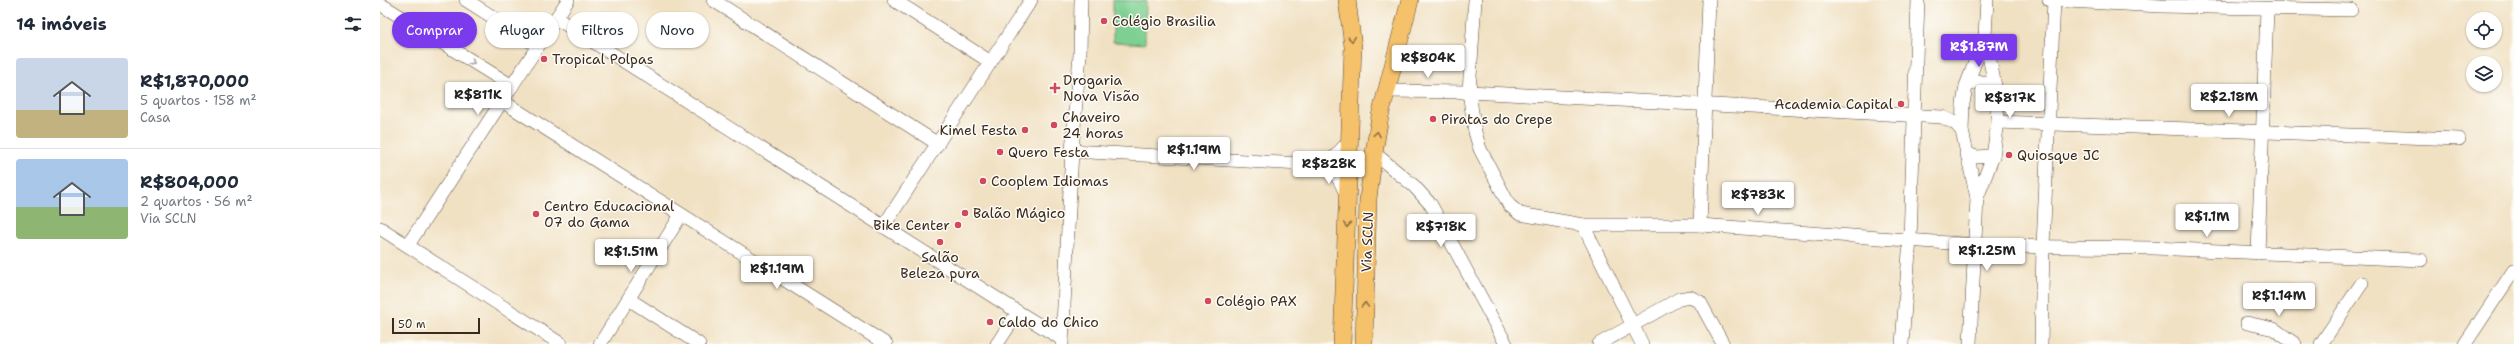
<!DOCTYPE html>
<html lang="pt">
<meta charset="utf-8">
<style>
body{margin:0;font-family:"Shantell Sans",sans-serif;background:#f2f2f3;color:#1f2937;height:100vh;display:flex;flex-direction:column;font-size:15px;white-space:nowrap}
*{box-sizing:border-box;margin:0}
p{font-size:13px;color:#747a83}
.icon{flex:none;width:22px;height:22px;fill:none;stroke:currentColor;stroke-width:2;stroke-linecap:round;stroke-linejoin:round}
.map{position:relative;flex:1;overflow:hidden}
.sheet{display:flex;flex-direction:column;background:#fff;width:380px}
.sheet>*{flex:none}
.guide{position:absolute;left:12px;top:12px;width:380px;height:36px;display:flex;gap:8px}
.tools{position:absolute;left:2086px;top:12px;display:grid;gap:8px}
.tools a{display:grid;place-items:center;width:36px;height:36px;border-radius:50%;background:#fff;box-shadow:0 1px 3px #0004;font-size:20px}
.scale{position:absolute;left:12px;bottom:10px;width:88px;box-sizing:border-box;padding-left:4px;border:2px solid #3b2a1e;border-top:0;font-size:11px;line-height:14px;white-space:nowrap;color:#3b2a1e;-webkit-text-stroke:3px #fdfcf7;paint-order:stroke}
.price{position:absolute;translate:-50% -34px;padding:0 9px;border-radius:4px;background:#fff;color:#222;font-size:13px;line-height:26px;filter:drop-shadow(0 1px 2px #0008)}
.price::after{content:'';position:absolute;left:50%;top:24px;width:12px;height:9px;margin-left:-6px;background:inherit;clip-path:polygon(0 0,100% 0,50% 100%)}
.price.active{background:#7c3aed;color:#fff}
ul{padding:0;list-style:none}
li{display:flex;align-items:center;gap:12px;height:100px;padding:0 16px}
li+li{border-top:1px solid #e0e1e3}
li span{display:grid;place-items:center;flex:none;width:112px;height:80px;border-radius:4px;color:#555}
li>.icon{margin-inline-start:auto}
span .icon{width:48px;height:48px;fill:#fffc;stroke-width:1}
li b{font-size:17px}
h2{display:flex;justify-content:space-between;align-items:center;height:48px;padding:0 16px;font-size:17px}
.chip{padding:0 14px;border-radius:18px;background:#fff;box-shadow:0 1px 3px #0004;font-size:14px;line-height:36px}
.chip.active{background:#7c3aed;color:#fff}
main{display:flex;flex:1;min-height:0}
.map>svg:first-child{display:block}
.green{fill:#7ed092;stroke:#5c7d58}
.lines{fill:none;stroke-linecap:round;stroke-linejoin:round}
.minor-casing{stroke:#564537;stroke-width:14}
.major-casing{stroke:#564537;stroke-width:18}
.minor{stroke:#fff;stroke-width:13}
.major{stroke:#f5c16b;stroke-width:17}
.oneway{stroke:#8f6e41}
.oneway2{stroke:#a79f9a}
.poi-dot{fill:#d1495b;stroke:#fdfcf7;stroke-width:1.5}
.labels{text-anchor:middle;stroke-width:3;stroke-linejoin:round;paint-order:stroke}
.poi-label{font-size:14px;fill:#3b2a1e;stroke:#fdfcf7;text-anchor:start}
.street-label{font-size:14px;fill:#3b2a1e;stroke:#fdfcf7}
</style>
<main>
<section class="sheet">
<h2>14 imóveis<svg class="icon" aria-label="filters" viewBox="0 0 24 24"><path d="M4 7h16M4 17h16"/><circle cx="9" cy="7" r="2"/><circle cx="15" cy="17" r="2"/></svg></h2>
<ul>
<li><span style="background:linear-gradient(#c9d6e8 65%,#c2b280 0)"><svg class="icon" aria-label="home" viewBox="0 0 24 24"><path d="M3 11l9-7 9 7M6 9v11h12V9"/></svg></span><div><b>R$1,870,000</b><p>5 quartos · 158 m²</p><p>Casa</p></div></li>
<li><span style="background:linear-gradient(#a9c7e8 60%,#8fb573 0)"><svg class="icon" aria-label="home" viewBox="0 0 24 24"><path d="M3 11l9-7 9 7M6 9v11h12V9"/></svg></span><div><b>R$804,000</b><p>2 quartos · 56 m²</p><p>Via SCLN</p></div></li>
</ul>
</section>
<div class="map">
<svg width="2134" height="344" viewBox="0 0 2134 344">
<rect width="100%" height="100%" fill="#fdfcf7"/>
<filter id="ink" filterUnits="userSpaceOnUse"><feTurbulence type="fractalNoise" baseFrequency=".025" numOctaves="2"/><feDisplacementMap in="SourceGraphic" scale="8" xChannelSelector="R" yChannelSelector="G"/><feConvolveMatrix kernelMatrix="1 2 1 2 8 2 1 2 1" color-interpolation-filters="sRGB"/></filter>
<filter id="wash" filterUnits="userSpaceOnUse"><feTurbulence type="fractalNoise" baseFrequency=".012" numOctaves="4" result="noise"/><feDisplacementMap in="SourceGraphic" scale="16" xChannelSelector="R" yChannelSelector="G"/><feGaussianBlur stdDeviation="0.9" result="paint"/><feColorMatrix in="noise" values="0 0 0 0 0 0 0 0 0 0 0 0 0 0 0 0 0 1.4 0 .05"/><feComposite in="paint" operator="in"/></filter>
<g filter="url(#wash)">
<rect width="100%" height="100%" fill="#f1e1c3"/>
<polygon class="green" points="733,0 766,1 765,44 733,42"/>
</g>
<g filter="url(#ink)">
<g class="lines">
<g class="minor-casing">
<g id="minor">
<polyline points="86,0 158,46"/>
<polyline points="333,0 558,144"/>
<polyline points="514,0 609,61"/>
<polyline points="1095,0 1089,92 1095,132 1100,149 1129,205 1140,214 1203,225 1320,225 1596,245"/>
<polyline points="1669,0 1781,6 1971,10"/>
<polyline points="0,4 132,86"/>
<polyline points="176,18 638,312"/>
<polyline points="1586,86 1598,81 1615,86"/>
<polyline points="1007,91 1089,92 1562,117 1575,123 1582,131"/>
<polyline points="122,101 506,344"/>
<polyline points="1618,122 2079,139"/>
<path d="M692 151 938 165C957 172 958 176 966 194"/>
<polyline points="994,153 1034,186 1051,205 1126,344"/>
<polyline points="1586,153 1596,157 1613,156"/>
<polyline points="938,165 950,162 971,139"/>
<polyline points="1597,198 1613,156 1618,122 1615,86 1605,36 1607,0"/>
<polyline points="1203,225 1262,344"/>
<polyline points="1320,225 1329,0"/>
<polyline points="503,227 651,0"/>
<polyline points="0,228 181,344"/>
<polyline points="28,245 188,0"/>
<polyline points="1612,246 1773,248 2041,260"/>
<polyline points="1878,253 1887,9"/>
<polyline points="250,300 319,344"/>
<polyline points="1867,323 1894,329 1915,344"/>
<polyline points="220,344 301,215"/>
<polyline points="617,344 638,312 682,339"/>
<polyline points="682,344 692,151 700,54 701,0"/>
<polyline points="1219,344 1299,299 1310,297 1320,302 1343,344"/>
<polyline points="1522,344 1530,239 1538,0"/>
<polyline points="1590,344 1597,198 1582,131 1583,104 1586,86 1605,36"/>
<polyline points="1661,344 1663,246 1674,0"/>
<polyline points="1941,344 1982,283"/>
<polyline points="2085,344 2134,270"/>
</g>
</g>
<g class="major-casing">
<g id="major">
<polyline points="962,344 973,47 967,0"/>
<polyline points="984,344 988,199 994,153 1000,116 1030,0"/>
</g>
</g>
<use href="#minor" class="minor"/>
<use href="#major" class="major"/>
</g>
<defs><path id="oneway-chevron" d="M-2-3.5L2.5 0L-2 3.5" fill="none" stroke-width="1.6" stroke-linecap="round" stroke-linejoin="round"/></defs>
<g class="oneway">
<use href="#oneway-chevron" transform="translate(972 39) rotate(84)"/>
<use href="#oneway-chevron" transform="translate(997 134) rotate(-81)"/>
<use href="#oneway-chevron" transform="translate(967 225) rotate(92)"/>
<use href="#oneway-chevron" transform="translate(985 305) rotate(-88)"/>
</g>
<use class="oneway2" href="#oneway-chevron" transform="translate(92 62) rotate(32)"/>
</g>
<g class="poi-dot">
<circle cx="724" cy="21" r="4"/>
<circle cx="164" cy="59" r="4"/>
<path d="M673 82h4v4h4v4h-4v4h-4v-4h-4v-4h4z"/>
<circle cx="1521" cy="104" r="4"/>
<circle cx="1053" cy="119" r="4"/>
<circle cx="674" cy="125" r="4"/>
<circle cx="645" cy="130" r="4"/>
<circle cx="620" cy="152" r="4"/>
<circle cx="1629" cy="155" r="4"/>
<circle cx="603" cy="181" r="4"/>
<circle cx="585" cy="213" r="4"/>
<circle cx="156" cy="214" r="4"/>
<circle cx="578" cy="225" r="4"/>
<circle cx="560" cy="242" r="4"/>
<circle cx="828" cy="301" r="4"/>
<circle cx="610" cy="322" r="4"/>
</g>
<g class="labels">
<g class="poi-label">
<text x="732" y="26">Colégio Brasilia</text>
<text x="172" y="64">Tropical Polpas</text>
<text x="683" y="85">Drogaria<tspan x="683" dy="16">Nova Visão</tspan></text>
<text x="1513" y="109" text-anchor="end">Academia Capital</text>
<text x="682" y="122">Chaveiro<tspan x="682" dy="16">24 horas</tspan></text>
<text x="1061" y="124">Piratas do Crepe</text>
<text x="637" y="135" text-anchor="end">Kimel Festa</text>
<text x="628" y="157">Quero Festa</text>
<text x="1637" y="160">Quiosque JC</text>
<text x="611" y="186">Cooplem Idiomas</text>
<text x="164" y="211">Centro Educacional<tspan x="164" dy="16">07 do Gama</tspan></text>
<text x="593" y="218">Balão Mágico</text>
<text x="570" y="230" text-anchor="end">Bike Center</text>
<text x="560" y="262" text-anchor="middle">Salão<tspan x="560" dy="16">Beleza pura</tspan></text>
<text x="836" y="306">Colégio PAX</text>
<text x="618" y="327">Caldo do Chico</text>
</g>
<g class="street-label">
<text transform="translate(987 242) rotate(-88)" y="5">Via SCLN</text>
</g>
</g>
</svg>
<div class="tools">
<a><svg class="icon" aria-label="locate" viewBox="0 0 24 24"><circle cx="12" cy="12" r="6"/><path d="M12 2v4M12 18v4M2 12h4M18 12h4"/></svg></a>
<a><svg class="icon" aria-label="layers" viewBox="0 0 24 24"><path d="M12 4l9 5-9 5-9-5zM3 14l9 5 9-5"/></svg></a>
</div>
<div class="scale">50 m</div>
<b class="price active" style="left:1599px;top:68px">R$1.87M</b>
<b class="price" style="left:1048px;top:79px">R$804K</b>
<b class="price" style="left:98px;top:116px">R$811K</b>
<b class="price" style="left:1849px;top:118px">R$2.18M</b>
<b class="price" style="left:1630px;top:119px">R$817K</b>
<b class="price" style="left:814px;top:171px">R$1.19M</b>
<b class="price" style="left:949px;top:185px">R$828K</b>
<b class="price" style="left:1378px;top:216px">R$783K</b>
<b class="price" style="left:1827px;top:238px">R$1.1M</b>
<b class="price" style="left:1061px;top:248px">R$718K</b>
<b class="price" style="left:1607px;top:272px">R$1.25M</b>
<b class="price" style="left:251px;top:273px">R$1.51M</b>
<b class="price" style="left:397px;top:290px">R$1.19M</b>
<b class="price" style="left:1899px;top:317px">R$1.14M</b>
<div class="guide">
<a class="chip active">Comprar</a>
<a class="chip">Alugar</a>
<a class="chip">Filtros</a>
<a class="chip">Novo</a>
</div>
</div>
</main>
